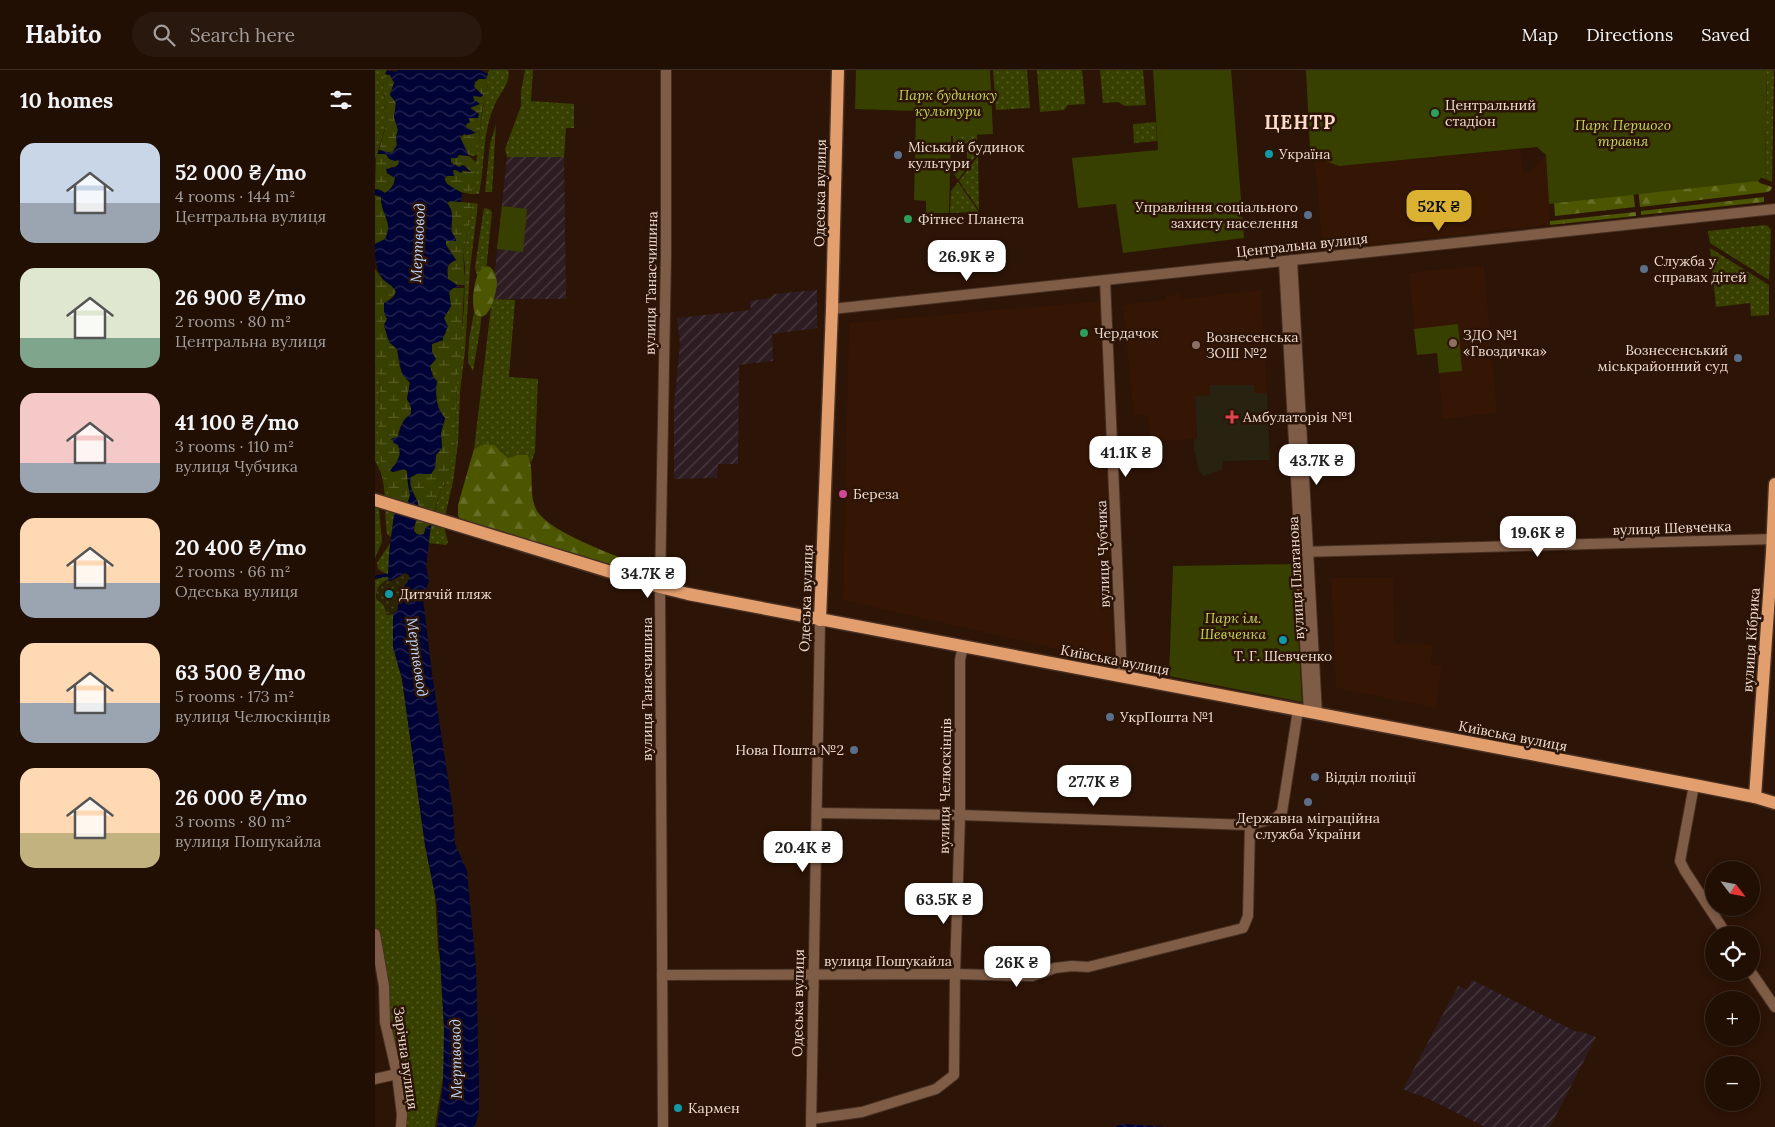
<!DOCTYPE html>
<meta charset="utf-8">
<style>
body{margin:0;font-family:Lora,serif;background:#29180e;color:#f1f3f6;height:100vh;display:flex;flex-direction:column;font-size:19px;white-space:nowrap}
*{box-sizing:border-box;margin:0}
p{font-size:16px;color:#a29c9a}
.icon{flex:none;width:28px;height:28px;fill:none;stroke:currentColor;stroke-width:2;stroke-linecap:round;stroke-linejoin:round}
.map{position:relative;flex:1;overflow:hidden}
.sheet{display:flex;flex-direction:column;background:#210f04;width:375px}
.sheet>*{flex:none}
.needle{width:32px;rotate:122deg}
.buttons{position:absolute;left:1330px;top:791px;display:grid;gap:10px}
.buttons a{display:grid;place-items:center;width:55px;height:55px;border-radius:50%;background:#210f04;box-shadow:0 2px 8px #0003,0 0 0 1px #3e2f26;font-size:25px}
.price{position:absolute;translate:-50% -42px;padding:0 11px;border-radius:10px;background:#fff;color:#222;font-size:16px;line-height:32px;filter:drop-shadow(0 1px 2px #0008)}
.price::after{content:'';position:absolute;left:50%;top:30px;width:15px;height:11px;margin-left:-8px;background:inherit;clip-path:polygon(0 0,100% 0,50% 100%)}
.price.selected{background:#dcb233;color:#111}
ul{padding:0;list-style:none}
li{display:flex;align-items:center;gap:15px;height:125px;padding:0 20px}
li span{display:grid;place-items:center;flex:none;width:140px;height:100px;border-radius:15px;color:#555}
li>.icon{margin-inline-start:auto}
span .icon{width:60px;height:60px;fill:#fffc;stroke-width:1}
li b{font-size:21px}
h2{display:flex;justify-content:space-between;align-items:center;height:60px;padding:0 20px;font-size:21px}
header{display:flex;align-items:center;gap:30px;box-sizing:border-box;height:70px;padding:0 25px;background:#210f04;border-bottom:1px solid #3e2f26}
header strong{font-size:24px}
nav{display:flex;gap:28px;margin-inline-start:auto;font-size:18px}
.search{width:350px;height:45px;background:#29180e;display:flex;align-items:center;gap:12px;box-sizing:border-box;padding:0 18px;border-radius:28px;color:#a29c9a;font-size:19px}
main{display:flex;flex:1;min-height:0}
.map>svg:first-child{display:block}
.built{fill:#351604}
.industrial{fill:url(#industrial-furrows)}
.medical{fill:#282211}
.grass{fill:url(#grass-dots)}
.forest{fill:url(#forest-firs)}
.wetland{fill:url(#wetland-marsh)}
.sand{fill:url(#sand-dots)}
.green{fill:#384000}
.water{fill:url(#water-waves)}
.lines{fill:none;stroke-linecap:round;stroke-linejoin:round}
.stream{stroke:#000335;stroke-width:3}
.minor-casing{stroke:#473023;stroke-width:12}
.major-casing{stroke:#473023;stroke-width:15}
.minor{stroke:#7e5c46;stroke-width:10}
.major{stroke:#e39e6e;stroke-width:12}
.leisure-dot{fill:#2e9e5b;stroke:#2c1406;stroke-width:2}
.culture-dot{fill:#0f9aa8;stroke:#2c1406;stroke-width:2}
.service-dot{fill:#5c6f8a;stroke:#2c1406;stroke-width:2}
.education-dot{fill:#8d6e63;stroke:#2c1406;stroke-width:2}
.health-dot{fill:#e0444e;stroke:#2c1406;stroke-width:2}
.hotel-dot{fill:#d1479c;stroke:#2c1406;stroke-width:2}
.labels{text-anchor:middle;stroke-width:5;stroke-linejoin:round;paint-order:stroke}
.park-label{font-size:14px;font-style:italic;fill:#c4d859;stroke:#2c1406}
.poi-label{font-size:14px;fill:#eddbd2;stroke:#2c1406;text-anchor:start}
.street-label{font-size:14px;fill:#eddbd2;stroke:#2c1406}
.water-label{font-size:15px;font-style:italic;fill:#bcd4fc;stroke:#2c1406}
.district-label{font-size:19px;font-weight:bold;letter-spacing:1px;fill:#fedbc8;stroke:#2c1406}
</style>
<header>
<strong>Habito</strong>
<div class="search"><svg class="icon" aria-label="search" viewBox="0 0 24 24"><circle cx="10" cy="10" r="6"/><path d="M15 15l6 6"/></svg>Search here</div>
<nav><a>Map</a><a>Directions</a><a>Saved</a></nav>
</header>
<main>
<section class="sheet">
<h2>10 homes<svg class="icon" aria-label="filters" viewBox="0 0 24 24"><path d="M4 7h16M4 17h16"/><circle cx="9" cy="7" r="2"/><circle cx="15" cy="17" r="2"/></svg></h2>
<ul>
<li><span style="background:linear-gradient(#c9d6e8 60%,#9aa5b1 0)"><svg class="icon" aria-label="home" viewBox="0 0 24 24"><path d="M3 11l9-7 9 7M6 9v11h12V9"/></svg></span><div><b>52 000 ₴/mo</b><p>4 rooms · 144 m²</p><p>Центральна вулиця</p></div></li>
<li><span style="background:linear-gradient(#dfe7d0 70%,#7fa58c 0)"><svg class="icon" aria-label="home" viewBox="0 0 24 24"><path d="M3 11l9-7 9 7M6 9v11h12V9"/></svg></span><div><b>26 900 ₴/mo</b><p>2 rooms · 80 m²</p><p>Центральна вулиця</p></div></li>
<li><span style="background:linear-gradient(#f6c9c9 70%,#9aa5b1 0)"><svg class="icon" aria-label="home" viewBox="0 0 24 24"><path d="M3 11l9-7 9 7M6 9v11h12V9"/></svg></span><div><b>41 100 ₴/mo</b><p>3 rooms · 110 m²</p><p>вулиця Чубчика</p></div></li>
<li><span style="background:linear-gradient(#ffd9b3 65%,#9aa5b1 0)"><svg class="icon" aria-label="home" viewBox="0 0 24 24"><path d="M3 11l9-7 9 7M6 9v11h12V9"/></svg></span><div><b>20 400 ₴/mo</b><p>2 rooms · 66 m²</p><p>Одеська вулиця</p></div></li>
<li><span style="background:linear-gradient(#ffd9b3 60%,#9aa5b1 0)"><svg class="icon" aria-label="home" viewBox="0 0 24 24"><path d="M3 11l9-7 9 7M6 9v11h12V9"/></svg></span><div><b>63 500 ₴/mo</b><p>5 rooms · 173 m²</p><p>вулиця Челюскінців</p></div></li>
<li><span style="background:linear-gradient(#ffd9b3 65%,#c2b280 0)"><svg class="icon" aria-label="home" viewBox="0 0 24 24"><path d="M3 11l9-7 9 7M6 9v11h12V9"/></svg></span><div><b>26 000 ₴/mo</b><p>3 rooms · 80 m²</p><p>вулиця Пошукайла</p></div></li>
</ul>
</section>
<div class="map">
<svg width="1400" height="1057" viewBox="0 0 1400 1057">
<defs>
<pattern id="industrial-furrows" width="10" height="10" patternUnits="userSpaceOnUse" patternTransform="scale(1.25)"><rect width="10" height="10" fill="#2e1c23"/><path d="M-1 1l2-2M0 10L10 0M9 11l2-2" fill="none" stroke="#4d3c42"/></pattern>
<pattern id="grass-dots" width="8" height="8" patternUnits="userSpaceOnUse" patternTransform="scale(1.25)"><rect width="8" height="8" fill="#384000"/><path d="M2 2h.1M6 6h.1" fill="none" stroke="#555b24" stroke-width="1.8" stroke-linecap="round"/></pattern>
<pattern id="forest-firs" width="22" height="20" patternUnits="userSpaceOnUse" patternTransform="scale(1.25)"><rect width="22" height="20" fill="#4c5601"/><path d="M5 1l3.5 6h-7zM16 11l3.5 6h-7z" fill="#666e25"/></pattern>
<pattern id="wetland-marsh" width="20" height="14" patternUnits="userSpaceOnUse" patternTransform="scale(1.25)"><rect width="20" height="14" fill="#384000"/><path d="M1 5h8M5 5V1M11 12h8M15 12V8" fill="none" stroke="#555b24"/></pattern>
<pattern id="sand-dots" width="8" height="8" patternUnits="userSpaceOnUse" patternTransform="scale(1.25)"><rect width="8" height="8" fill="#2a2201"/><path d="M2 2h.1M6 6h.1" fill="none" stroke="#494225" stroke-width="1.8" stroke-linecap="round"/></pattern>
<pattern id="water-waves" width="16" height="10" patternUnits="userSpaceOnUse" patternTransform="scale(1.25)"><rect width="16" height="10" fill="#000335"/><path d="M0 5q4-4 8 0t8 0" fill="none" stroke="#262751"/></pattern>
</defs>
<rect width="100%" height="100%" fill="#2c1406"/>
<g class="built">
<polygon points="1145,79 1148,103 1154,102 1171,85 1175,155 948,180 939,87 964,96"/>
<polygon points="1109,195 1122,343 1068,349 1062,283 1042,285 1034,203"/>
<polygon points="886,220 892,323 879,323 879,315 835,325 820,326 822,369 775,372 773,345 759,345 748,235 791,230 791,226 805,224 806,229"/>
<polygon points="727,231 739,592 468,530 474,253"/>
<polygon points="956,508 1018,508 1019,573 1058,575 1055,594 1067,596 1061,638 961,618"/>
</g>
<g class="industrial">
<polygon points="132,87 189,87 191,229 117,229"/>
<polygon points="442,220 442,258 397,264 398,291 364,295 363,394 343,394 342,408 299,409 299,337 305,274 302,248 376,240 375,231 395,228 399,224"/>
<polygon points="1097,910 1202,962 1205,961 1221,967 1175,1057 1110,1057 1050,1027 1037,1023 1028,1019 1083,916 1092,920"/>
</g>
<polygon class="medical" points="835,315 879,315 879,323 892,323 895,390 848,391 847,400 828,406 824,401 819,379 819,369 822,369 820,326 835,325"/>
<g class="grass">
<polygon points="0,0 12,0 8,11 12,52 0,90"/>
<path d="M114 0H133C137 13 122 26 118 39 107 67 110 96 104 124H97C103 87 104 51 113 14L111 9Z"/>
<polygon points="150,0 158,0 156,31 199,34 199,58 191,58 189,87 132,87 130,79 146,36 146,22"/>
<polygon points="618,0 652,0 655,38 621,40"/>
<polygon points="662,0 707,0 710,34 693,35 689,40 665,42"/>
<polygon points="725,0 768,0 771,35 750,36 743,32 728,33"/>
<polygon points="1392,0 1399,0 1397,112 1386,107 1390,104"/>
<polygon points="781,52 782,71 759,73 758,54"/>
<polygon points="121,54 117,122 110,122 115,74"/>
<polygon points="602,64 602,84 583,110 577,101 577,95 592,95 592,74 578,73 578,65"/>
<polygon points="603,86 604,140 584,111"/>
<polygon points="583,112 604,142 575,143 576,121"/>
<polygon points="97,133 103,134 95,198 90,281 85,322 83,373 78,412 71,442 70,461 73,472 71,475 53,473 54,466 65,421 70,415 77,399 80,369 82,313 89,238 90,197 88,181 94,159"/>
<polygon points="109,138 114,139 117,142 105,260 98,301 93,292 94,269 101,232 103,211 100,197"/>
<polygon points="1389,155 1393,156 1396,160 1394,210 1335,173 1333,161"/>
<polygon points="1335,178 1394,215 1394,245 1376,246 1375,233 1341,237"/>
<polygon points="117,229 140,230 134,307 163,309 160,382 156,393 153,385 142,385 133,388 125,380 109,374 99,379"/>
<path d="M0 295 4 306 7 403 17 432 19 445 16 467 12 464C8 440 14 412 0 391Z"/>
<polygon points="0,437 4,439 7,472 0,488"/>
<path d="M15 473 13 510C5 512 1 520 1 528L9 535 12 545 18 544V577L27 609 50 775 60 825 63 878 69 914 70 994 60 1057H25L0 867V510L13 505 3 499 2 493Z"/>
</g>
<g class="forest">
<polygon points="1252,67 1260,137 1180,146 1179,132"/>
<polygon points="1258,70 1357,86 1385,113 1397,117 1396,120 1393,122 1265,137"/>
<polygon points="1389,127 1389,132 1266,145 1266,141"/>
<polygon points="1261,142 1261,146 1175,155 1175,151"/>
<path d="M113 196C119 199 121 205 122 212 122 220 115 254 102 245 95 240 99 213 102 207 104 201 107 198 113 196Z"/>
<path d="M109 374 119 375 133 388 142 385H153C160 402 153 422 161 439 172 462 241 485 266 496L271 502 266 505 89 453 83 446V435L99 379Z"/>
</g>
<g class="wetland">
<polygon points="10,4 15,5 19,13 15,24 21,33 19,47 23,60 21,67 22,75 17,83 4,80 12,52 8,11"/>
<polygon points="104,9 111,9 113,14 107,41 102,85 98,86 92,84 85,67 90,64 92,65 100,63 91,57 94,47 103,48 102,43 95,38 99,30 98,26 102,25 101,19 99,17 100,12"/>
<path d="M1 84H11L24 89V94L20 97H16L12 103 20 108C19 116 16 119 10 123L5 120 0 119Z"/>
<path d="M84 85 94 86 102 93 97 124C87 123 76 120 69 110L72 106 78 104V100L96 102 89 95 84 97 76 92V88Z"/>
<path d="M0 125 6 127C6 146 19 151 10 170L0 174Z"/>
<path d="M75 131 97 133 94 159 88 181 90 215H83L73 209C72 199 71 194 81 190L71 175V171L74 170 77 171C75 157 81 144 72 133Z"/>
<path d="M0 199 8 210 18 216 21 222 14 231 12 249 9 255 14 272 22 279 25 298 35 313 32 329 36 337V344C26 351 21 363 23 375 24 380 26 382 25 387 24 391 20 394 18 397V402L29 399 32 401 33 414 35 425 33 432 29 433 17 432 7 403 3 363 5 332 4 306 0 295Z"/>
<path d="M78 218H89L85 297 82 313 80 369 77 399 74 408 65 421 56 455 51 457 49 464 46 465H42L39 461C39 453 43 445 43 437 44 427 32 419 36 407L42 404H56L60 398 61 385 67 378 66 363 70 348 63 338 58 304 54 296 57 274 68 270V267L71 263 69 248 76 236 74 222Z"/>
</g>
<path class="sand" d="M28 503H32L35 508C31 514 27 521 24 528 23 532 24 537 22 541L15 545H12L9 535 2 530C0 522 4 512 13 510L16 511Z"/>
<g class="green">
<polygon points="481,0 615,0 618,64 576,66 574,143 551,143 551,131 539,130 541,41 480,39"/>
<polygon points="778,0 856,0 869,168 748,183 741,134 703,138 697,88 783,80"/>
<polygon points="931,0 1392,0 1390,104 1383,111 1174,134 1171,85 1162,77 964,96 939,87 935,79"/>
<polygon points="127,136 152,139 148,182 122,179"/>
<polygon points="1083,254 1087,301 1064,303 1062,283 1042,285 1039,259"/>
<polygon points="919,494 927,632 794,606 798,496"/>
</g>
<g class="water">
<path d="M12 0 21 2 23 0H105L113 4 111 9H104L100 12 99 17 108 25 106 27 98 26 99 30 105 34 95 38 104 44 103 48H94L95 52 90 55 91 57 101 63 92 65 89 64 85 67 94 86 84 85 82 88H76V93L84 97 88 95 96 102 88 100 86 103 81 100H78L79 106H72L69 108 72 114 87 123 86 132 75 131 72 133C80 143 76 150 76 161L81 169V171H71V175L81 190C71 194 72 199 73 209L84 217 78 218 74 222 76 236 69 248 73 257 68 267V270L57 274V282L61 289 55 296 58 307 62 311C60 325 61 338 70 348L66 363 67 378 61 385 60 398 56 404H42L36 407C32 419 43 427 44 438 44 446 39 454 39 461L42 464 46 465 49 464 51 457 56 455 51 497 54 511 48 529 57 604 78 741 80 774 92 801 101 898 104 1006V1040L100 1057H62L68 1017 69 960 62 835 50 775 27 609 18 577V544L22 541C24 537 23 532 24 528 27 520 30 515 35 508L34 505 30 503 16 511 13 510 14 484 19 445 17 432 30 433 33 432 35 425 33 414 32 401 29 399 18 402 15 401C21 392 28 386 23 375L19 373 16 369 24 366C26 355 27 350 36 344V337L32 329 35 313 27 304 22 279 14 272 9 255 12 249 9 243V233L19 227 21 222C18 216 15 215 10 211 0 201 0 188 0 174L10 169C19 151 6 146 6 127L0 125V119L5 120 10 123C16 119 19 116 20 108L12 103 11 99 20 97 24 94 23 90 20 91 14 89 11 84H3L4 80 17 83 22 75 21 67 23 60 19 47 21 33 15 25 19 13 15 5 10 4Z"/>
<polygon points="747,1054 794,1057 739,1057"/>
</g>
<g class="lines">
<polyline class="stream" points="1,507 12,505 16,507"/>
<g class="minor-casing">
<g id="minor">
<polyline points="917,190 942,644"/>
<polyline points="909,191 934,642"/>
<polyline points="730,210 747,607"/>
<polyline points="457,239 1400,139"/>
<polyline points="925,482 1400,469"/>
<polyline points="1319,715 1305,791 1310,801 1352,865"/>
<polyline points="442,743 585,745 875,755 901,748 907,742 923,640"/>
<polyline points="0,864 9,916 10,952 22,1004 27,1045 26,1057"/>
<polyline points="1376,902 1400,937"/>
<polyline points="287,905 580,904 657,906 680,898 697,896 713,897 868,858 873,846 875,755"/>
<polyline points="0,1009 22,1004"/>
<polyline points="437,1049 487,1042 561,1019 579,1005 580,904 585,745 585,590 588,576"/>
<polyline points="288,1057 285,517 291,184 291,0"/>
<polyline points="436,1057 445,550"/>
</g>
</g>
<g class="major-casing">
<g id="major">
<polyline points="0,430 285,517 313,524 1319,715 1380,727 1400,733"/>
<polyline points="445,550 457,239 463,0"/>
<polyline points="1380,727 1397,483 1400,414"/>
</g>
</g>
<use href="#minor" class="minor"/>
<use href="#major" class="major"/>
</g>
<g class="leisure-dot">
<circle cx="1060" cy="43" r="5"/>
<circle cx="533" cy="149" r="5"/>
<circle cx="709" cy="263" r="5"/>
</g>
<g class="culture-dot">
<circle cx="894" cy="84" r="5"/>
<circle cx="14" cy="524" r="5"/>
<circle cx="908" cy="570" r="5"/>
<circle cx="303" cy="1038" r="5"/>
</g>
<g class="service-dot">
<circle cx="523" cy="85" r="5"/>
<circle cx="933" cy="145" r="5"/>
<circle cx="1269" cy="199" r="5"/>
<circle cx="1363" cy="288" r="5"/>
<circle cx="735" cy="647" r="5"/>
<circle cx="479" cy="680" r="5"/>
<circle cx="940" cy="707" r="5"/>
<circle cx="933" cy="732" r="5"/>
</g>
<g class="education-dot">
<circle cx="1078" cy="273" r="5"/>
<circle cx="821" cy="275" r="5"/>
</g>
<path class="health-dot" d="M854.5 339.5h5v5h5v5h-5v5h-5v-5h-5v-5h5z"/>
<circle class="hotel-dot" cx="468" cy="424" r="5"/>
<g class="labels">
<g class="park-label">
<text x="573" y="30">Парк будиноку<tspan x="573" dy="16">культури</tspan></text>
<text x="1248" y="60">Парк Першого<tspan x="1248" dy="16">травня</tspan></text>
<text x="858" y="553">Парк ім.<tspan x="858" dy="16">Шевченка</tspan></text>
</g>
<g class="poi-label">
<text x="1070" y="40">Центральний<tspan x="1070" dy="16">стадіон</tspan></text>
<text x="533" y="82">Міський будинок<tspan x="533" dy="16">культури</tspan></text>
<text x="904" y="89">Україна</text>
<text x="923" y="142" text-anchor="end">Управління соціального<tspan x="923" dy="16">захисту населення</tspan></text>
<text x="543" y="154">Фітнес Планета</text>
<text x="1279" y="196">Служба у<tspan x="1279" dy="16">справах дітей</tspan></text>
<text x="719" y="268">Чердачок</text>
<text x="1088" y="270">ЗДО №1<tspan x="1088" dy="16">«Гвоздичка»</tspan></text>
<text x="831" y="272">Вознесенська<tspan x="831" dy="16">ЗОШ №2</tspan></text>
<text x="1353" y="285" text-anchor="end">Вознесенський<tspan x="1353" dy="16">міськрайонний суд</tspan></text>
<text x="868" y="352">Амбулаторія №1</text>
<text x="478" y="429">Береза</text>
<text x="24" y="529">Дитячій пляж</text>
<text x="908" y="591" text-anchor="middle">Т. Г. Шевченко</text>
<text x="745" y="652">УкрПошта №1</text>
<text x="469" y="685" text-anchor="end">Нова Пошта №2</text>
<text x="950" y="712">Відділ поліції</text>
<text x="933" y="753" text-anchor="middle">Державна міграційна<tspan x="933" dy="16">служба України</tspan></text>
<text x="313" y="1043">Кармен</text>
</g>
<g class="street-label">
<text transform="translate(445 123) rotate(-89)" y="5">Одеська вулиця</text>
<text transform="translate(927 175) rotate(-6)" y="5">Центральна вулиця</text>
<text transform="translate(276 213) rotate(-89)" y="5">вулиця Танасчишина</text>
<text transform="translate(1297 458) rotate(-2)" y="5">вулиця Шевченка</text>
<text transform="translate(728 484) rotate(-92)" y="5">вулиця Чубчика</text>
<text transform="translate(921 508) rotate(-93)" y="5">вулиця Платанова</text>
<text transform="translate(431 528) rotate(-88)" y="5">Одеська вулиця</text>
<text transform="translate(1376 570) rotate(-86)" y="5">вулиця Кібрика</text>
<text transform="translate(740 590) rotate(11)" y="5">Київська вулиця</text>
<text transform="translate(272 619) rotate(-90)" y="5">вулиця Танасчишина</text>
<text transform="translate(1138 666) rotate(11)" y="5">Київська вулиця</text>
<text transform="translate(570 716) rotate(-89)" y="5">вулиця Челюскінців</text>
<text x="513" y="896">вулиця Пошукайла</text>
<text transform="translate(423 933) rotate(-89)" y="5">Одеська вулиця</text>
<text transform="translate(31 988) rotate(82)" y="5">Зарічна вулиця</text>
</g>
<g class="water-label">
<text transform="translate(43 173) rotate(-87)" y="5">Мертвовод</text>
<text transform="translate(42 587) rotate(82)" y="5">Мертвовод</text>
<text transform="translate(81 989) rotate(-91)" y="5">Мертвовод</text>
</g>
<g class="district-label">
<text x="925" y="59">ЦЕНТР</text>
</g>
</g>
</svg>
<div class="buttons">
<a><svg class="needle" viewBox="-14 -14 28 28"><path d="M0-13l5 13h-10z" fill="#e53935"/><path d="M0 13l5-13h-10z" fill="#a29c9a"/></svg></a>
<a><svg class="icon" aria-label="locate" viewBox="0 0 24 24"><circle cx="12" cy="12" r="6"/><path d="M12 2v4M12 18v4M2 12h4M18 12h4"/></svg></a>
<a>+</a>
<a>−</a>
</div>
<b class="price selected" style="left:1064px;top:162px">52K ₴</b>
<b class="price" style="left:592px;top:212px">26.9K ₴</b>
<b class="price" style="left:751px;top:408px">41.1K ₴</b>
<b class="price" style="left:942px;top:416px">43.7K ₴</b>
<b class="price" style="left:1163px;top:488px">19.6K ₴</b>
<b class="price" style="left:273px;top:529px">34.7K ₴</b>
<b class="price" style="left:719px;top:737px">27.7K ₴</b>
<b class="price" style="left:428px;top:803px">20.4K ₴</b>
<b class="price" style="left:569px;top:855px">63.5K ₴</b>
<b class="price" style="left:642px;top:918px">26K ₴</b>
</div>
</main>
